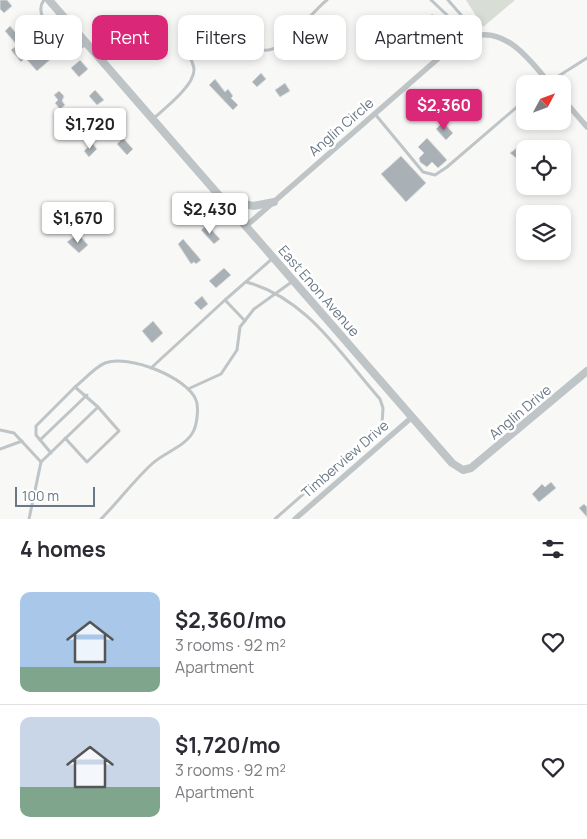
<!DOCTYPE html>
<meta charset="utf-8">
<style>
body{margin:0;font-family:Manrope,sans-serif;background:#f7f7f7;color:#2b2b33;height:100vh;display:flex;flex-direction:column;font-size:19px;white-space:nowrap}
*{box-sizing:border-box;margin:0}
p{font-size:16px;color:#7c7c81}
.icon{flex:none;width:28px;height:28px;fill:none;stroke:currentColor;stroke-width:2;stroke-linecap:round;stroke-linejoin:round}
.map{position:relative;height:519px;overflow:hidden}
.panel{display:flex;flex-direction:column;background:#fff;flex:1}
.panel>*{flex:none}
.hud{position:absolute;left:15px;top:15px;width:558px;height:45px;display:flex;gap:10px}
.needle{width:32px;rotate:49deg}
.controls{position:absolute;left:516px;top:75px;display:grid;gap:10px}
.controls a{display:grid;place-items:center;width:55px;height:55px;border-radius:10px;background:#fff;box-shadow:0 2px 8px #0003;font-size:25px}
.scale{position:absolute;left:15px;bottom:12px;width:80px;box-sizing:border-box;padding-left:5px;border:2px solid #697884;border-top:0;font-size:14px;line-height:18px;white-space:nowrap;color:#697884;-webkit-text-stroke:4px #fff;paint-order:stroke}
.price{position:absolute;translate:-50% -42px;padding:0 11px;border-radius:5px;background:#fff;color:#222;font-size:16px;line-height:32px;filter:drop-shadow(0 1px 2px #0008)}
.price::after{content:'';position:absolute;left:50%;top:30px;width:15px;height:11px;margin-left:-8px;background:inherit;clip-path:polygon(0 0,100% 0,50% 100%)}
.price.on{background:#db2777;color:#fff}
ul{padding:0;list-style:none}
li{display:flex;align-items:center;gap:15px;height:125px;padding:0 20px}
li+li{border-top:1px solid #e1e1e2}
li span{display:grid;place-items:center;flex:none;width:140px;height:100px;border-radius:10px;color:#555}
li>.icon{margin-inline-start:auto}
span .icon{width:60px;height:60px;fill:#fffc;stroke-width:1}
li b{font-size:21px}
h2{display:flex;justify-content:space-between;align-items:center;height:60px;padding:0 20px;font-size:21px}
.pill{padding:0 18px;border-radius:10px;background:#fff;box-shadow:0 2px 8px #0003;font-size:18px;line-height:45px}
.pill.on{background:#db2777;color:#fff}
.map>svg:first-child{display:block}
.green{fill:#d8ddd5}
.building{fill:#a9b1b6;stroke:#dadad8}
.lines{fill:none;stroke-linecap:round;stroke-linejoin:round}
.service{stroke:#bfc4c7;stroke-width:3}
.minor{stroke:#bfc4c7;stroke-width:5.5}
.tertiary{stroke:#bfc4c7;stroke-width:8}
.labels{text-anchor:middle;stroke-width:5;stroke-linejoin:round;paint-order:stroke}
.street-label{font-size:14px;fill:#697884;stroke:#fff}
</style>
<div class="map">
<svg width="587" height="519" viewBox="0 0 587 519">
<rect width="100%" height="100%" fill="#f8f8f6"/>
<polygon class="green" points="466,0 515,0 483,27"/>
<g class="building">
<polygon points="0,0 7,0 12,6 4,13 0,9"/>
<polygon points="432,14 439,20 443,16 446,20 430,36 424,30 429,25 426,21"/>
<polygon points="10,26 21,39 16,44 5,31"/>
<polygon points="49,41 59,52 37,71 27,60"/>
<polygon points="16,46 26,57 21,62 11,50"/>
<polygon points="80,60 88,69 79,77 71,68"/>
<polygon points="261,73 266,79 257,87 252,82"/>
<polygon points="215,79 225,92 228,89 233,96 231,98 238,105 233,110 209,85"/>
<polygon points="285,83 290,91 280,97 275,90"/>
<polygon points="95,90 104,100 97,105 89,96"/>
<polygon points="59,91 64,96 62,101 65,105 60,109 55,103 58,100 54,95"/>
<polygon points="413,99 421,112 415,118 406,106"/>
<polygon points="443,122 453,133 446,140 436,129"/>
<polygon points="123,138 133,149 127,155 117,144"/>
<polygon points="427,138 447,160 438,168 432,162 427,167 420,162 419,158 424,153 418,147"/>
<polygon points="92,143 97,149 89,157 84,151"/>
<polygon points="524,143 529,149 525,149 525,165 510,153"/>
<polygon points="401,156 426,183 406,202 381,174"/>
<polygon points="207,225 220,239 214,244 201,230"/>
<polygon points="76,235 78,238 80,236 88,245 79,253 67,242"/>
<polygon points="183,239 201,260 196,264 194,262 191,264 178,244"/>
<polygon points="224,268 231,275 216,288 209,281"/>
<polygon points="202,296 208,304 201,310 194,303"/>
<polygon points="153,321 163,333 152,343 142,331"/>
<polygon points="551,482 556,488 539,502 532,494 542,484 545,487"/>
<polygon points="584,504 587,507 587,517 579,508"/>
</g>
<g class="lines">
<g class="service">
<path d="M44 0C31 16 62 43 76 50L87 44"/>
<polyline points="431,0 447,15 464,39"/>
<polyline points="448,0 462,16 473,36"/>
<polyline points="546,84 587,58"/>
<polyline points="375,114 423,172 435,175 447,167 525,100"/>
<path d="M153 119C164 109 194 86 194 70 194 62 187 55 187 47 199 20 217 40 235 47 245 50 258 51 269 50 287 48 312 11 327 0"/>
<path d="M246 282C306 297 341 355 380 399L383 408 382 425 275 519"/>
<polyline points="245,321 225,300 273,258"/>
<polyline points="151,368 225,300"/>
<path d="M75 387C84 380 95 367 105 363 128 354 187 377 196 400 199 407 197 423 194 430 187 446 165 452 153 463 134 480 119 501 101 519"/>
<polyline points="188,389 221,374 237,350 240,327 254,309 293,281"/>
<polyline points="0,430 14,433 41,462"/>
<polyline points="65,438 87,462 119,431 98,407"/>
<polyline points="40,440 87,395"/>
<polyline points="0,449 22,441"/>
<polyline points="29,519 41,462 98,407 75,387 36,426 36,435 51,453"/>
</g>
<g class="minor">
<polyline points="562,98 587,127"/>
<path d="M246 226 441 56C450 50 460 40 471 37 505 25 531 61 550 84"/>
<polyline points="295,519 411,418"/>
</g>
<g class="tertiary">
<polyline points="49,0 452,463 463,470 471,468 587,371"/>
<polyline points="223,198 253,206 274,202"/>
</g>
</g>
<g class="labels">
<g class="street-label">
<text transform="translate(341 127) rotate(-41)" y="5">Anglin Circle</text>
<text transform="translate(319 291) rotate(49)" y="5">East Enon Avenue</text>
<text transform="translate(520 412) rotate(-40)" y="5">Anglin Drive</text>
<text transform="translate(345 459) rotate(-41)" y="5">Timberview Drive</text>
</g>
</g>
</svg>
<div class="controls">
<a><svg class="needle" viewBox="-14 -14 28 28"><path d="M0-13l5 13h-10z" fill="#e53935"/><path d="M0 13l5-13h-10z" fill="#7c7c81"/></svg></a>
<a><svg class="icon" aria-label="locate" viewBox="0 0 24 24"><circle cx="12" cy="12" r="6"/><path d="M12 2v4M12 18v4M2 12h4M18 12h4"/></svg></a>
<a><svg class="icon" aria-label="layers" viewBox="0 0 24 24"><path d="M12 4l9 5-9 5-9-5zM3 14l9 5 9-5"/></svg></a>
</div>
<div class="scale">100 m</div>
<b class="price on" style="left:444px;top:131px">$2,360</b>
<b class="price" style="left:90px;top:150px">$1,720</b>
<b class="price" style="left:210px;top:235px">$2,430</b>
<b class="price" style="left:78px;top:244px">$1,670</b>
<div class="hud">
<a class="pill">Buy</a>
<a class="pill on">Rent</a>
<a class="pill">Filters</a>
<a class="pill">New</a>
<a class="pill">Apartment</a>
</div>
</div>
<section class="panel">
<h2>4 homes<svg class="icon" aria-label="filters" viewBox="0 0 24 24"><path d="M4 7h16M4 17h16"/><circle cx="9" cy="7" r="2"/><circle cx="15" cy="17" r="2"/></svg></h2>
<ul>
<li><span style="background:linear-gradient(#a9c7e8 75%,#7fa58c 0)"><svg class="icon" aria-label="home" viewBox="0 0 24 24"><path d="M3 11l9-7 9 7M6 9v11h12V9"/></svg></span><div><b>$2,360/mo</b><p>3 rooms · 92 m²</p><p>Apartment</p></div><svg class="icon" aria-label="heart" viewBox="0 0 24 24"><path d="M12 20l-8-8c-3-5 5-10 8-4 3-6 11-1 8 4z"/></svg></li>
<li><span style="background:linear-gradient(#c9d6e8 70%,#7fa58c 0)"><svg class="icon" aria-label="home" viewBox="0 0 24 24"><path d="M3 11l9-7 9 7M6 9v11h12V9"/></svg></span><div><b>$1,720/mo</b><p>3 rooms · 92 m²</p><p>Apartment</p></div><svg class="icon" aria-label="heart" viewBox="0 0 24 24"><path d="M12 20l-8-8c-3-5 5-10 8-4 3-6 11-1 8 4z"/></svg></li>
</ul>
</section>
